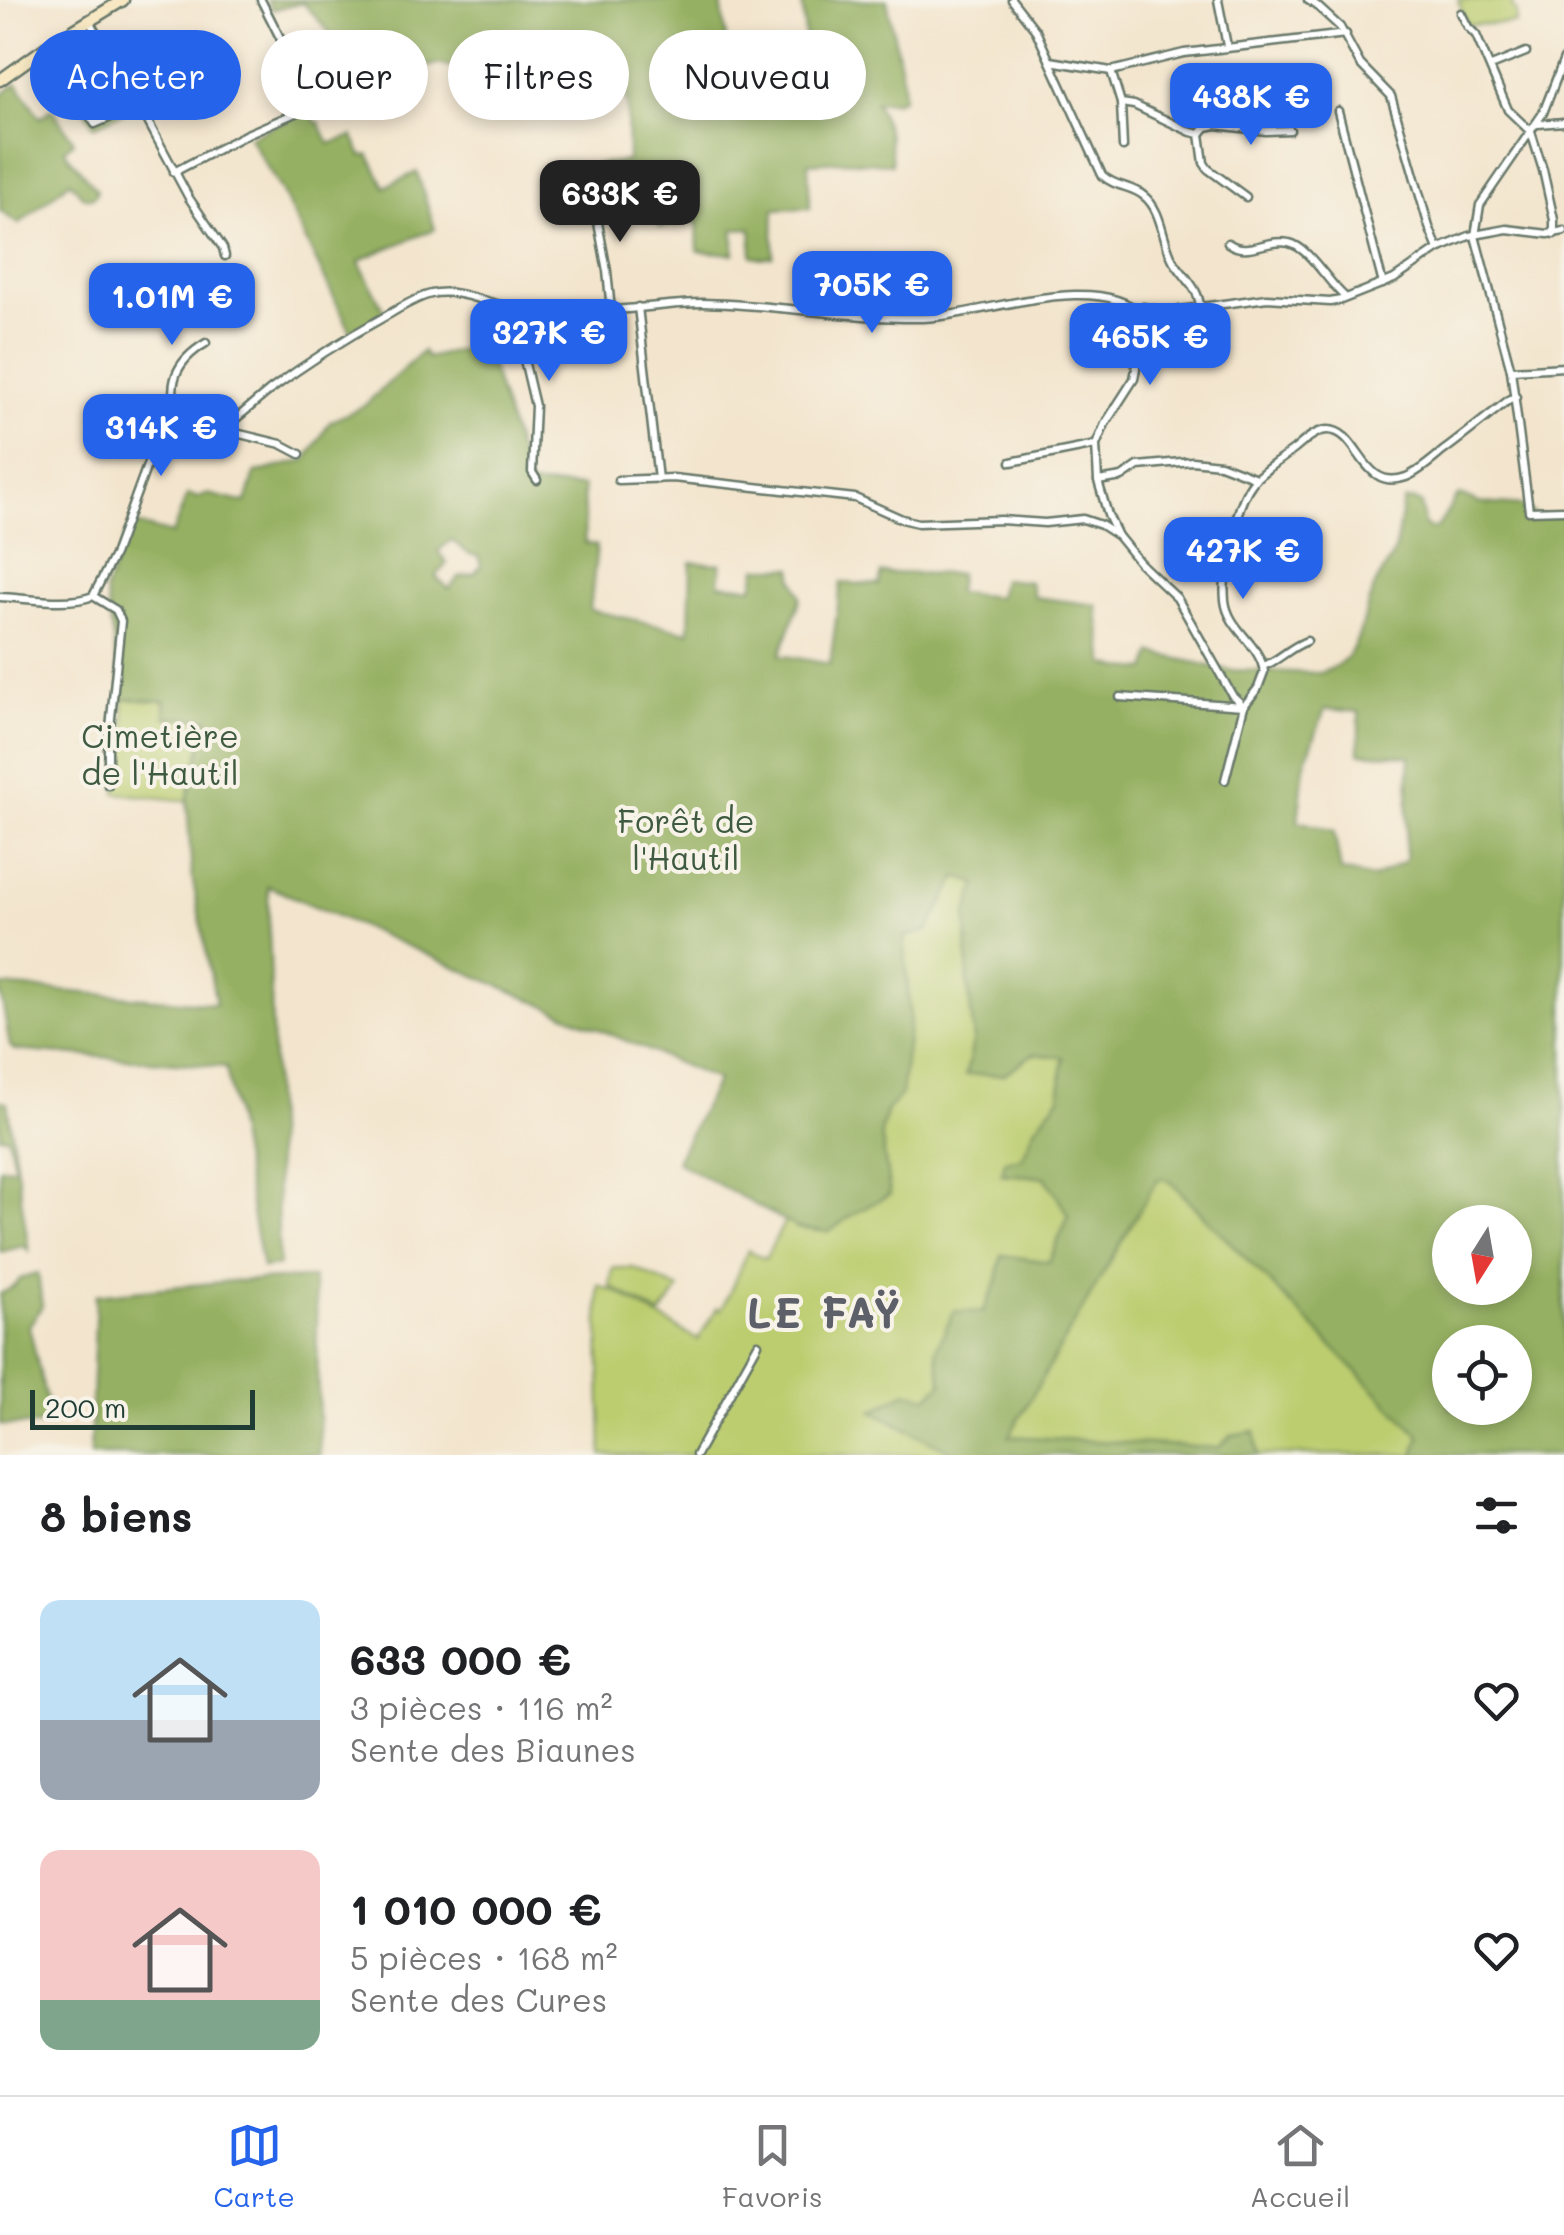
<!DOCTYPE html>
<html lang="fr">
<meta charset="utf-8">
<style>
body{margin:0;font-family:Mali,sans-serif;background:#f2f2f2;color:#202124;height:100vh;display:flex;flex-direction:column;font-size:38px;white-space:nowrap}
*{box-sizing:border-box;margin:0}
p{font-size:32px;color:#757577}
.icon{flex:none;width:55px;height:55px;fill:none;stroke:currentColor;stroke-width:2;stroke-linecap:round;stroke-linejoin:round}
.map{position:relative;height:1455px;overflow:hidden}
.details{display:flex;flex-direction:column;background:#fff;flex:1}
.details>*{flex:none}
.hud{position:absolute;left:30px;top:30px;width:1000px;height:90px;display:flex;gap:20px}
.needle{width:65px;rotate:191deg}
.tools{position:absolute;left:1432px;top:1205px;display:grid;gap:20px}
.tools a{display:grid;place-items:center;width:100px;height:100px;border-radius:50%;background:#fff;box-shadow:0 5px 15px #0003;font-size:50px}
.scale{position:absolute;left:30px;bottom:25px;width:225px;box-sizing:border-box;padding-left:10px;border:5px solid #1f3d34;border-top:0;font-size:28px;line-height:35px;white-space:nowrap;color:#1f3d34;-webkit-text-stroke:8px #f7f3e8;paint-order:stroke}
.price{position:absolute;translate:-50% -85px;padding:0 22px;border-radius:20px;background:#2563eb;color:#fff;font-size:32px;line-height:65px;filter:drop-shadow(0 2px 5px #0008)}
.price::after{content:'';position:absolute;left:50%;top:60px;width:30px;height:22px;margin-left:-15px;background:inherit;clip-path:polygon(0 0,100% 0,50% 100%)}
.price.on{background:#222;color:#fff}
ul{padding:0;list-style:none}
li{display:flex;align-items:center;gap:30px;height:250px;padding:0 40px}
li span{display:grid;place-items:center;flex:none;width:280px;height:200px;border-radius:20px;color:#555}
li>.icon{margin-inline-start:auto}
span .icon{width:120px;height:120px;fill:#fffc;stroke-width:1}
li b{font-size:42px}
h2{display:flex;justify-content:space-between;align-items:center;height:120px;padding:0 40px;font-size:42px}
.chip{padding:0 35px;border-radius:45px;background:#fff;box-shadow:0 5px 15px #0003;font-size:35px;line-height:90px}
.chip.on{background:#2563eb;color:#fff}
.tab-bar{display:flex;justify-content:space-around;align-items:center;height:140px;border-top:2px solid #e0e0e0;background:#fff;font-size:28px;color:#757577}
.tab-bar a{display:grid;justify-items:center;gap:5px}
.tab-bar .on{color:#2563eb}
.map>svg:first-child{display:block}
.green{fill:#bccd6f;stroke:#6e8552;stroke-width:2.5}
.forest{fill:#95b062;stroke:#5a764b;stroke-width:2.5;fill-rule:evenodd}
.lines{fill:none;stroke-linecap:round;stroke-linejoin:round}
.street-casing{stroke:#69786a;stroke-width:11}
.secondary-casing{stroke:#69786a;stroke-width:15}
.street{stroke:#fff;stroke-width:6}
.secondary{stroke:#f7e8c3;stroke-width:10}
.labels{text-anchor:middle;stroke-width:8;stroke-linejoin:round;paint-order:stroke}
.park-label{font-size:32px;fill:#3e5a40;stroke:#f7f3e8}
.district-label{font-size:42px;font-weight:bold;letter-spacing:2.5px;fill:#5d5f69;stroke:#f7f3e8}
</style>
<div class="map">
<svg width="1564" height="1455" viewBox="0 0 1564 1455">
<rect width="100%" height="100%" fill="#f7f3e8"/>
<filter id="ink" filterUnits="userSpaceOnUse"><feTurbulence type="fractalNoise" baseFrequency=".01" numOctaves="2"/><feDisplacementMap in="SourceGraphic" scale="20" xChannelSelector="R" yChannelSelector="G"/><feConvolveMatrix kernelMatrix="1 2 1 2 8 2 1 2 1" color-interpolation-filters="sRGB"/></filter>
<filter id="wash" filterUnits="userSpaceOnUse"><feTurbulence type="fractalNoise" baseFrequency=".0048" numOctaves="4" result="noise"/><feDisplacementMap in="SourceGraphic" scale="40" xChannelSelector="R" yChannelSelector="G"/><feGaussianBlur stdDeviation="2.25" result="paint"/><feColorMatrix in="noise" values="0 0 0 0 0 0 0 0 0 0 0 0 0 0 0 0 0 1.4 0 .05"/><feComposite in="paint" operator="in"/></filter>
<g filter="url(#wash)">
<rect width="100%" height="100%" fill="#f3e5cd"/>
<g class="green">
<polygon points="1458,0 1513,0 1512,8 1516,10 1516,23 1467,25"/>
<path d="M123 699 165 701 166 717 208 719 187 801 116 793 118 755C130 741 124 717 123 699Z"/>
<path d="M956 876 978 884 967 914 968 985 974 1038 966 1075 1004 1074 1033 1054 1063 1057 1060 1097 1035 1128 1022 1159 1002 1174 1045 1177 1069 1215 1049 1262 1002 1255 997 1281 983 1313 936 1350 943 1383 928 1397 874 1410 957 1455H602L598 1285 617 1292 698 1340 717 1308 721 1310C732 1290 738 1270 748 1250L765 1259 785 1221 797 1228 829 1232 850 1216 890 1194 881 1133 910 1020 904 936 944 899Z"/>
<polygon points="1161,1178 1170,1181 1421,1436 1414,1455 1258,1455 1255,1432 1232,1435 1219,1448 1008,1437 1154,1185"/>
<polygon points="613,1268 634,1268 679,1289 661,1315 610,1286"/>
</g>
<g class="forest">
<path d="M267 0H710L712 3 721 2 731 73 792 66 795 90 810 94 802 0H887L903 81V97L897 101 875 102C887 123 890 140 892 164L844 161 808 163 810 208 774 209 773 256 762 258 752 256 751 228 734 229V254L698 251 697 221 660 227 653 184 643 186 644 206 625 207V173L592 177 595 165 628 161 627 98 580 87 547 83 487 84 461 71 439 64 405 71 374 82 303 3 272 10Z"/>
<polygon points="100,30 139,105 94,126 54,59"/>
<polygon points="17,83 40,118 52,109 72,138 73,142 65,149 67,154 97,190 95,196 90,198 82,196 70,181 19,224 0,211 0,96"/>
<polygon points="310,109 315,122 319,122 329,144 353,136 362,156 369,155 385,187 417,172 435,229 369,256 359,262 385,313 351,332 281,190 249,137"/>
<path d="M484 344 529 485 583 487 585 543 597 546 590 610 689 632 691 562 721 564 719 584 753 587 757 568H793V577L801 597 780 655 830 664 841 583 879 585 881 573 959 574 957 593 998 597 1002 579 1030 582 1034 597 1097 605 1105 664 1120 668 1147 670 1153 653 1228 670 1320 673C1365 660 1359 618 1376 583 1382 571 1392 562 1395 548 1399 533 1399 516 1404 501L1414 500 1421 503 1424 524 1429 528H1437L1456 498 1460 495 1479 503 1525 506 1535 516 1564 515V1455H1414L1420 1436 1170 1181 1161 1178 1154 1185 1009 1436 1218 1448 1232 1435 1255 1431 1258 1455H957L873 1411 906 1392 928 1397 942 1383 936 1350 954 1311 983 1312 997 1281 1002 1255 1049 1262 1069 1215 1045 1177 1002 1174 1005 1161 1022 1158 1035 1128 1060 1097 1063 1057 1033 1054 1004 1074 966 1075 974 1038 968 985 967 914 977 884 957 877 928 931 904 937 910 1020 901 1095 886 1111 881 1133 890 1194 850 1216 829 1232 797 1228 676 1161 717 1080 268 886 279 1266 262 1268 226 1067 14 1050 10 1046 0 989 2 986 216 1004 192 876 187 801 208 719 166 717 165 701 123 699 105 591 131 523 172 534 188 494 198 498 208 494 246 503 255 473 306 460 330 422 365 405 423 351 427 358ZM451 540 469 554 478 556 481 566 474 574 459 577 449 589 436 577 447 563 438 551ZM1325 709 1359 712V753L1410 756 1405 861 1373 878 1341 871 1334 831 1298 821 1304 766ZM1450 1222H1515V1288H1450ZM1450 1342H1515V1408H1450Z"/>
<polygon points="0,1101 7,1102 29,1251 24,1246 0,1252 0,1168 15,1167 8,1137 0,1136"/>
<polygon points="38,1273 42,1306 29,1326 48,1408 56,1412 56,1420 52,1425 0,1425 0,1294 15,1286 20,1279"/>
<polygon points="313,1278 316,1304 320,1455 90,1455 96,1295 232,1281"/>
</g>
</g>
<g filter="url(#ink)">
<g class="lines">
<g class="street-casing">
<g id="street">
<path d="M1012 0 1036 31 1102 175C1116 188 1131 185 1144 196 1162 210 1162 240 1173 260 1183 276 1199 288 1200 307"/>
<polyline points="1218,0 1227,46"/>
<polyline points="1308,0 1316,5 1340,27 1360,64 1391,96 1429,227 1438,249"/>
<polyline points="1461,13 1468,27 1476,35 1508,110 1531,132 1543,170 1554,220 1554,234"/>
<polyline points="89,21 139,105"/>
<polyline points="45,49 95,124 139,105 189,198 223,248 225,256"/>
<polyline points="1564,59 1543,113 1480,205 1475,236 1511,370 1529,511 1564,510"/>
<polyline points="1050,61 1111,71 1184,53 1346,34"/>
<polyline points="1491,66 1526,52"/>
<polyline points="1111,71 1121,103 1134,105 1191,132 1200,134 1204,163 1208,169 1246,197"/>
<polyline points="1121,103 1123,147"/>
<polyline points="1338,111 1383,284"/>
<polyline points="1538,124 1564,122"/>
<polyline points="1200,134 1206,127 1216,125 1266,131 1290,130"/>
<polyline points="174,172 247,134 314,105 261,0"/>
<polyline points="591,185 607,271 611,310"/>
<path d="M1228 243C1248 257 1267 238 1289 243 1309 247 1328 283 1345 297"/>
<polyline points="638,307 658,479"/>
<polyline points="504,308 522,351 535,406 532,472 537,480"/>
<polyline points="1139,310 1143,307 1162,311"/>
<polyline points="1139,311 1134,334 1136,368 1134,379 1105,424 1096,445 1098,481 1108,515 1118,536 1140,563 1177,598 1232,695 1244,706"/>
<polyline points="1511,370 1564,367"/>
<polyline points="178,419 281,444 300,454"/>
<path d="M178 419C167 385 174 362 206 343"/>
<path d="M221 430C238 418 253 404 269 391 305 364 344 339 384 317 399 309 414 298 431 294 461 287 490 307 520 308 550 309 581 311 611 310 642 309 672 303 702 303 776 304 848 319 922 318 982 316 1096 269 1143 315L1267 298 1330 302 1341 300 1394 279 1438 249 1469 236 1507 229 1548 234 1564 231"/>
<polyline points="1011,462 1096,445"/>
<polyline points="618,480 673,478 855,498 902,519 918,523 1001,520 1045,523 1083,519 1101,525 1118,536"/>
<polyline points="1098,481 1122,477 1138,466 1192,461 1220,464 1256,478"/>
<polyline points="93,596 116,610 121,621 108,747 108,785"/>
<path d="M0 597C26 598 69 606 93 596L114 555 156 441 171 422 178 419"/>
<path d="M1263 666C1279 661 1288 648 1307 641"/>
<polyline points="1120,697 1243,706"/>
<path d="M1225 780 1244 706 1258 688 1264 672C1260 643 1228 630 1225 600 1222 572 1235 505 1253 482 1263 470 1282 459 1295 449 1304 441 1315 431 1327 430 1360 429 1361 493 1406 477 1419 472 1432 460 1443 451 1466 434 1488 416 1510 399L1516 397"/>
<polyline points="696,1455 758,1344"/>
</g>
</g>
<g class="secondary-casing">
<polyline id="secondary" points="0,80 45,48 123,0"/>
</g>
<use href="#street" class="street"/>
<use href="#secondary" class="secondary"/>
</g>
</g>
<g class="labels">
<g class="park-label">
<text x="160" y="748">Cimetière<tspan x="160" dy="37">de l'Hautil</tspan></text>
<text x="686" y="833">Forêt de<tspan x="686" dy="37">l'Hautil</tspan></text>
</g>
<g class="district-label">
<text x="825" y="1328">LE FAŸ</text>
</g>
</g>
</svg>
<div class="tools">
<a><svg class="needle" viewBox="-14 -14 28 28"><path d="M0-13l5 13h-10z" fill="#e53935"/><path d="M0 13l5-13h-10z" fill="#757577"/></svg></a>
<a><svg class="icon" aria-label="locate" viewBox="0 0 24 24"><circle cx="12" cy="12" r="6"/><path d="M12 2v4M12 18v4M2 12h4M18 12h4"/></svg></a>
</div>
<div class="scale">200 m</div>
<b class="price" style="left:1251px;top:148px">438K €</b>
<b class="price on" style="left:620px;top:245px">633K €</b>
<b class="price" style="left:872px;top:336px">705K €</b>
<b class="price" style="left:172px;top:348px">1.01M €</b>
<b class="price" style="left:549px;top:384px">327K €</b>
<b class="price" style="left:1150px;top:388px">465K €</b>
<b class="price" style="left:161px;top:479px">314K €</b>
<b class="price" style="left:1243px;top:602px">427K €</b>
<div class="hud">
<a class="chip on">Acheter</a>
<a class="chip">Louer</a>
<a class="chip">Filtres</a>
<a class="chip">Nouveau</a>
</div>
</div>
<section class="details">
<h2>8 biens<svg class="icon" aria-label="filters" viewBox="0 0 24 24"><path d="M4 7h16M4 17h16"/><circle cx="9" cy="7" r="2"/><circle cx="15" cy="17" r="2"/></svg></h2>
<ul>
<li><span style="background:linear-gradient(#bfe0f5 60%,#9aa5b1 0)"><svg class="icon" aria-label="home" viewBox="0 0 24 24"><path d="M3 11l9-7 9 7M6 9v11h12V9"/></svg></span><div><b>633 000 €</b><p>3 pièces · 116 m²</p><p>Sente des Biaunes</p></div><svg class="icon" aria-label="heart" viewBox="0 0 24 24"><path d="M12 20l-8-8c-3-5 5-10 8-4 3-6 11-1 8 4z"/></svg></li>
<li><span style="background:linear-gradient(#f6c9c9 75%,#7fa58c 0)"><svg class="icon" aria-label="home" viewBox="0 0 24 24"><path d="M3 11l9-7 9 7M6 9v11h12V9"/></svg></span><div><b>1 010 000 €</b><p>5 pièces · 168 m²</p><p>Sente des Cures</p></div><svg class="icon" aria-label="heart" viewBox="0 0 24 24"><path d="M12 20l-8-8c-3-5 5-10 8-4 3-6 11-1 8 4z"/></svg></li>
</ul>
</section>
<nav class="tab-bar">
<a class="on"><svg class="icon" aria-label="map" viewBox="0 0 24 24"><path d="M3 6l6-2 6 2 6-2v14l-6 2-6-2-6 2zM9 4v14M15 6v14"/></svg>Carte</a>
<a><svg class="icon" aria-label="saved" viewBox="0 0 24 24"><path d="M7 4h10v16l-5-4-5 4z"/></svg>Favoris</a>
<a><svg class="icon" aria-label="home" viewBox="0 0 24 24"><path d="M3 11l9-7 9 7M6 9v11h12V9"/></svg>Accueil</a>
</nav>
